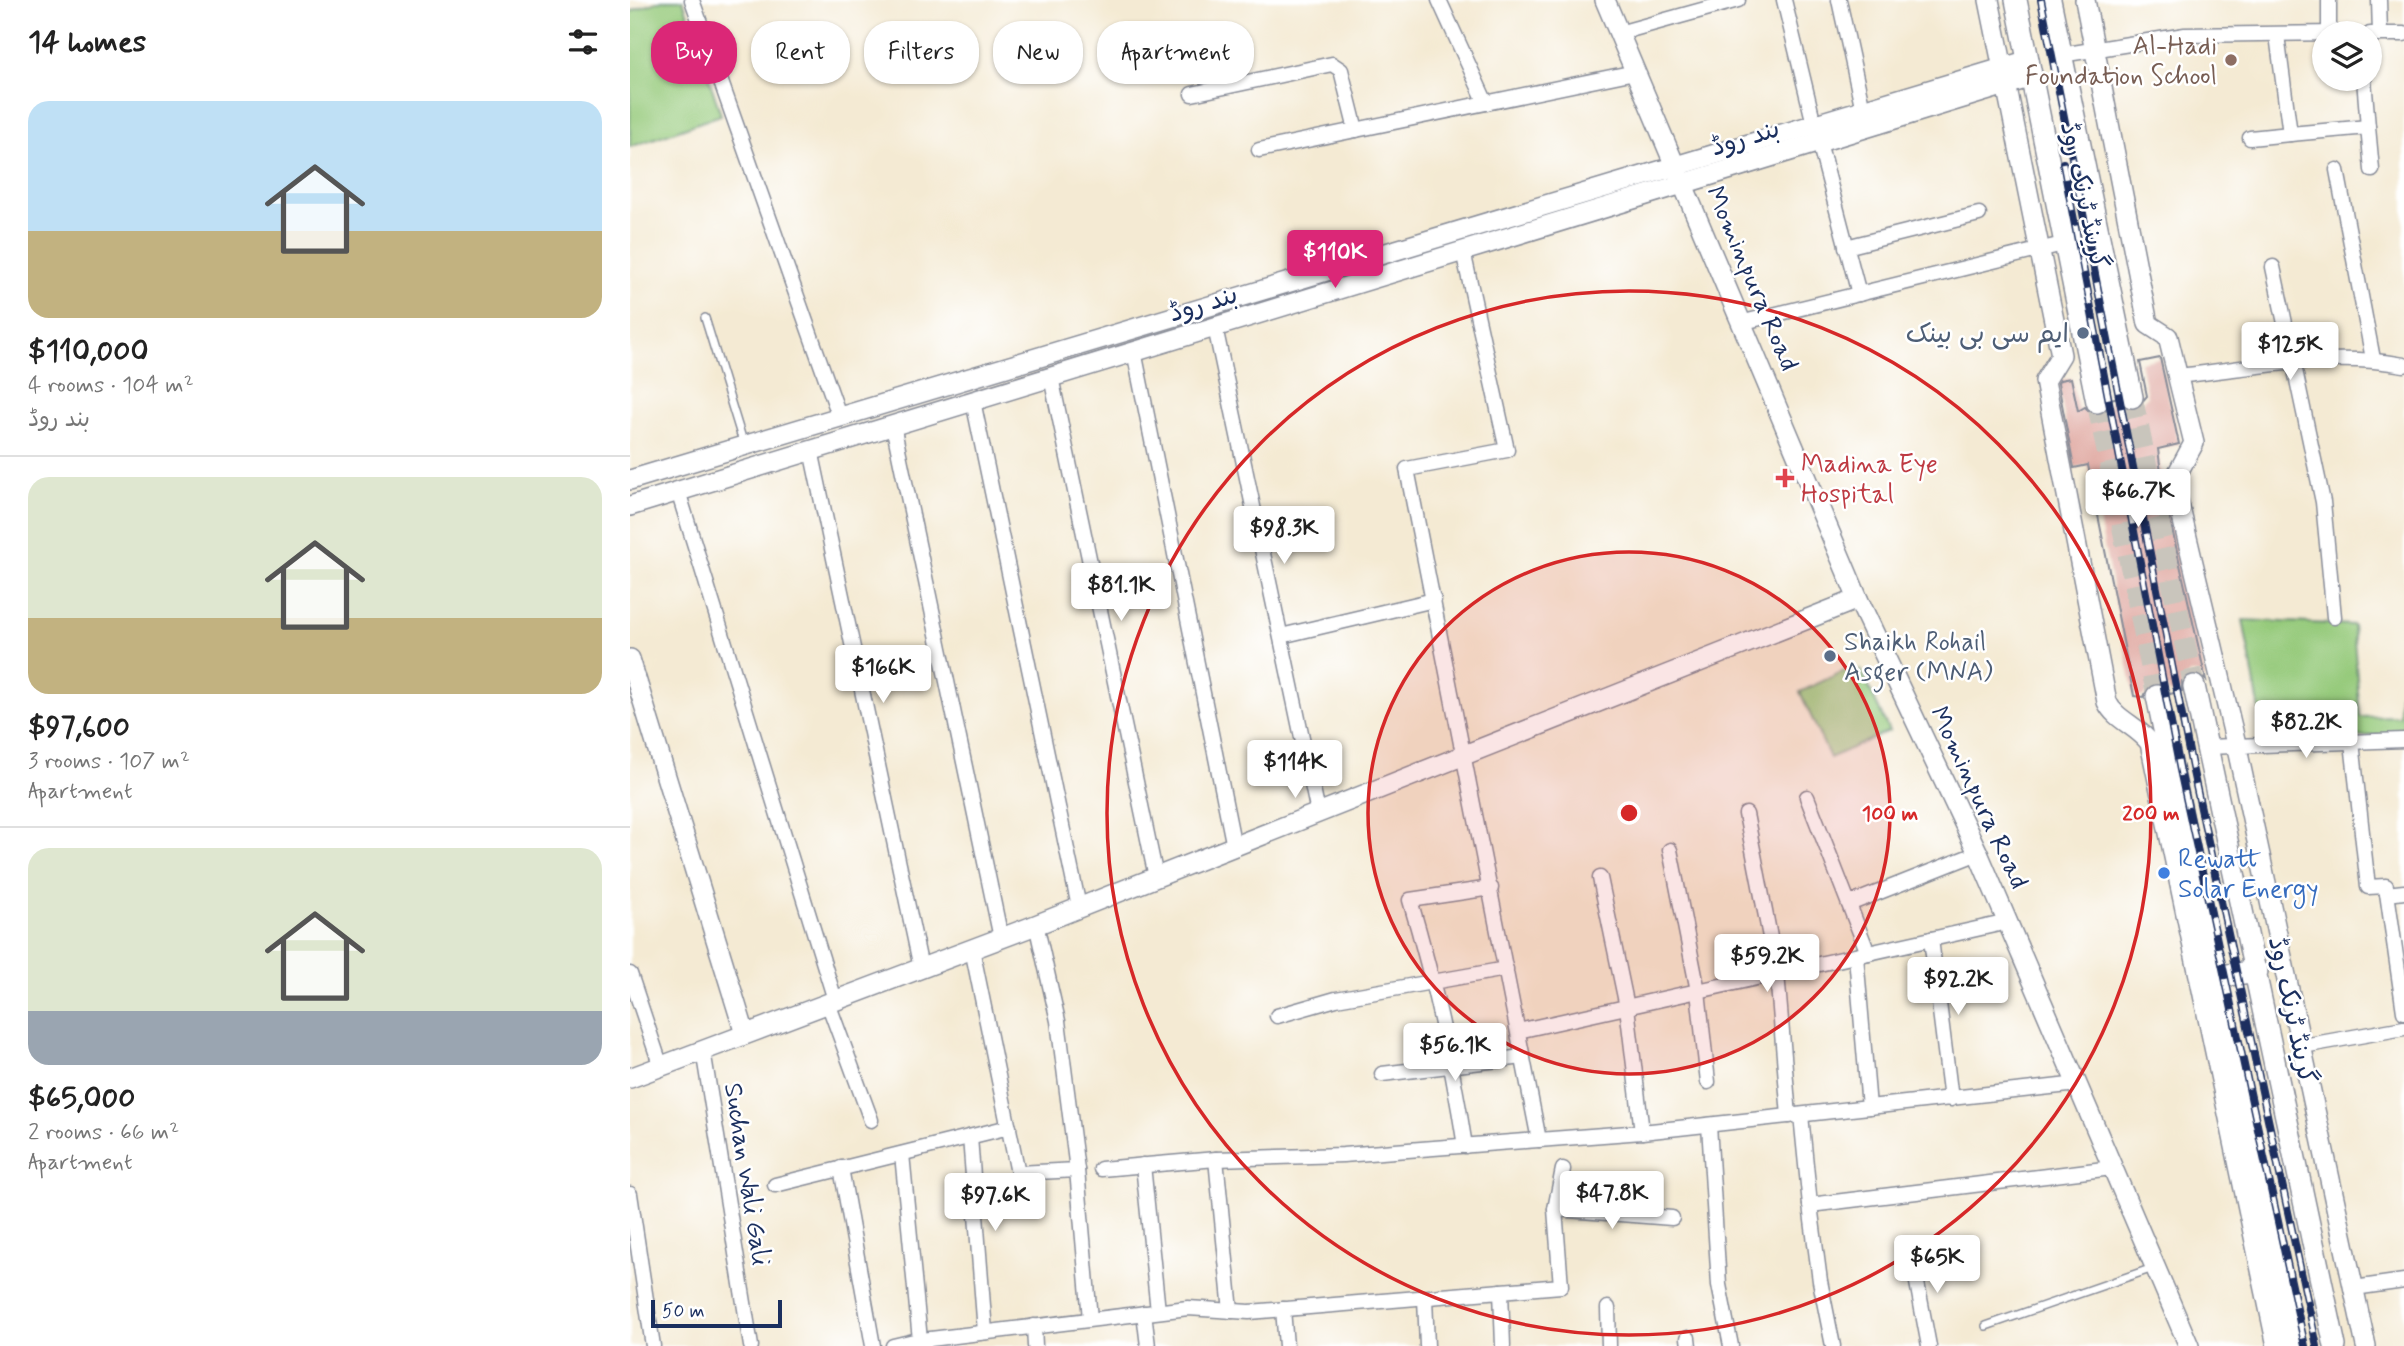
<!DOCTYPE html>
<meta charset="utf-8">
<style>
body{margin:0;font-family:Mynerve,"Playpen Sans Arabic",sans-serif;background:#f6f6f6;color:#222;height:100vh;display:flex;flex-direction:column;font-size:26px;white-space:nowrap}
*{box-sizing:border-box;margin:0}
p{font-size:23px;color:#767676}
.icon{flex:none;width:38px;height:38px;fill:none;stroke:currentColor;stroke-width:2;stroke-linecap:round;stroke-linejoin:round}
.map{position:relative;flex:1;overflow:hidden}
.side{display:flex;flex-direction:column;background:#fff;width:630px}
.side>*{flex:none}
.hud{position:absolute;left:21px;top:21px;width:665px;height:63px;display:flex;gap:14px}
.fabs{position:absolute;left:1682px;top:21px;display:grid;gap:14px}
.fabs a{display:grid;place-items:center;width:70px;height:70px;border-radius:50%;background:#fff;box-shadow:0 2px 5px #0004;font-size:35px}
.scale{position:absolute;left:21px;bottom:18px;width:131px;box-sizing:border-box;padding-left:7px;border:4px solid #1b2f5e;border-top:0;font-size:19px;line-height:24px;white-space:nowrap;color:#1b2f5e;-webkit-text-stroke:5px #fff;paint-order:stroke}
.price{position:absolute;translate:-50% -60px;padding:0 16px;border-radius:7px;background:#fff;color:#222;font-size:23px;line-height:46px;filter:drop-shadow(0 2px 4px #0008)}
.price::after{content:'';position:absolute;left:50%;top:42px;width:21px;height:16px;margin-left:-10px;background:inherit;clip-path:polygon(0 0,100% 0,50% 100%)}
.price.current{background:#db2777;color:#fff}
ul{padding:0;list-style:none}
li{display:grid;align-content:center;gap:14px;height:371px;padding:0 28px}
li+li{border-top:2px solid #e0e0e0}
li span{display:grid;place-items:center;height:217px;border-radius:21px;color:#555}
li>.icon{margin-inline-start:auto}
span .icon{width:126px;height:126px;fill:#fffc;stroke-width:1}
li b{font-size:30px}
h2{display:flex;justify-content:space-between;align-items:center;height:84px;padding:0 28px;font-size:30px}
.chip{padding:0 24px;border-radius:28px;background:#fff;box-shadow:0 2px 5px #0004;font-size:24px;line-height:63px}
.chip.current{background:#db2777;color:#fff}
main{display:flex;flex:1;min-height:0}
.map>svg:first-child{display:block}
.green{fill:#96ca7b;stroke:#587c6c;stroke-width:2}
.building{fill:#e0a9a1}
.lines{fill:none;stroke-linecap:round;stroke-linejoin:round}
.primary-tunnel{stroke:#c9c5bc;stroke-width:21;stroke-dasharray:21 10;stroke-linecap:butt}
.lane-casing{stroke:#888c98;stroke-width:10}
.street-casing{stroke:#888c98;stroke-width:17}
.secondary-casing{stroke:#888c98;stroke-width:22}
.primary-casing{stroke:#888c98;stroke-width:24}
.lane{stroke:#fff;stroke-width:7}
.street{stroke:#fff;stroke-width:14}
.secondary{stroke:#fff;stroke-width:19}
.primary{stroke:#fff;stroke-width:21}
.rail-casing{stroke:#1b2f5e;stroke-width:8}
.rail{stroke:#fff;stroke-width:5;stroke-dasharray:16;stroke-linecap:butt}
.ring{fill:none;stroke:#d62828;stroke-width:3.5}
.education-dot{fill:#8d6e63;stroke:#fff;stroke-width:2.5}
.service-dot{fill:#5c6f8a;stroke:#fff;stroke-width:2.5}
.health-dot{fill:#e0444e;stroke:#fff;stroke-width:2.5}
.shop-dot{fill:#3f7fe0;stroke:#fff;stroke-width:2.5}
.labels{text-anchor:middle;stroke-width:5;stroke-linejoin:round;paint-order:stroke}
.education-label{font-size:26px;fill:#785e54;stroke:#fff;text-anchor:end}
.street-label{font-size:26px;fill:#1b2f5e;stroke:#fff}
.service-label{font-size:26px;fill:#4e5e75;stroke:#fff;text-anchor:end}
.health-label{font-size:26px;fill:#be3a42;stroke:#fff;text-anchor:start}
.shop-label{font-size:26px;fill:#366cbe;stroke:#fff;text-anchor:start}
.centre{fill:#d62828;stroke:#fff;stroke-width:3.5}
.ring-label{font-size:21px;text-anchor:middle;font-weight:bold;fill:#d62828;stroke:#fff;stroke-width:5;stroke-linejoin:round;paint-order:stroke}
</style>
<main>
<section class="side">
<h2>14 homes<svg class="icon" aria-label="filters" viewBox="0 0 24 24"><path d="M4 7h16M4 17h16"/><circle cx="9" cy="7" r="2"/><circle cx="15" cy="17" r="2"/></svg></h2>
<ul>
<li><span style="background:linear-gradient(#bfe0f5 60%,#c2b280 0)"><svg class="icon" aria-label="home" viewBox="0 0 24 24"><path d="M3 11l9-7 9 7M6 9v11h12V9"/></svg></span><div><b>$110,000</b><p>4 rooms · 104 m²</p><p>بند روڈ</p></div></li>
<li><span style="background:linear-gradient(#dfe7d0 65%,#c2b280 0)"><svg class="icon" aria-label="home" viewBox="0 0 24 24"><path d="M3 11l9-7 9 7M6 9v11h12V9"/></svg></span><div><b>$97,600</b><p>3 rooms · 107 m²</p><p>Apartment</p></div></li>
<li><span style="background:linear-gradient(#dfe7d0 75%,#9aa5b1 0)"><svg class="icon" aria-label="home" viewBox="0 0 24 24"><path d="M3 11l9-7 9 7M6 9v11h12V9"/></svg></span><div><b>$65,000</b><p>2 rooms · 66 m²</p><p>Apartment</p></div></li>
</ul>
</section>
<div class="map">
<svg width="1774" height="1346" viewBox="0 0 1774 1346">
<rect width="100%" height="100%" fill="#fff"/>
<filter id="ink" filterUnits="userSpaceOnUse"><feTurbulence type="fractalNoise" baseFrequency=".0143" numOctaves="2"/><feDisplacementMap in="SourceGraphic" scale="14" xChannelSelector="R" yChannelSelector="G"/><feConvolveMatrix kernelMatrix="1 2 1 2 8 2 1 2 1" color-interpolation-filters="sRGB"/></filter>
<filter id="wash" filterUnits="userSpaceOnUse"><feTurbulence type="fractalNoise" baseFrequency=".00686" numOctaves="4" result="noise"/><feDisplacementMap in="SourceGraphic" scale="28" xChannelSelector="R" yChannelSelector="G"/><feGaussianBlur stdDeviation="1.57" result="paint"/><feColorMatrix in="noise" values="0 0 0 0 0 0 0 0 0 0 0 0 0 0 0 0 0 1.4 0 .05"/><feComposite in="paint" operator="in"/></filter>
<g filter="url(#wash)">
<rect width="100%" height="100%" fill="#f4ead3"/>
<g class="green">
<polygon points="32,0 53,0 91,115 0,147 0,12"/>
<polygon points="1613,620 1723,625 1730,717 1769,716 1769,695 1774,695 1774,735 1635,739"/>
<polygon points="1218,669 1221,674 1231,670 1259,731 1200,758 1170,692"/>
</g>
<g id="blocks">
<polygon class="building" points="1530,358 1549,444 1528,449 1533,489 1576,680 1569,674 1561,673 1552,681 1552,691 1540,694 1536,687 1525,683 1518,687 1514,697 1504,696 1458,465 1444,468 1428,383 1430,380 1441,378 1448,411 1455,407 1462,414 1470,415 1479,407 1480,399 1489,397 1493,406 1505,410 1517,396 1510,362"/>
</g>
</g>
<g filter="url(#ink)">
<use href="#blocks" fill-opacity="0" stroke="#888c98" stroke-width="2"/>
<g class="lines">
<g class="primary-tunnel">
<polyline points="1502,397 1564,686"/>
<polyline points="1467,402 1527,696"/>
</g>
<g class="lane-casing">
<g id="lane">
<polyline points="75,318 114,445"/>
<polyline points="1356,1326 1523,1268"/>
</g>
</g>
<g class="street-casing">
<g id="street">
<polyline points="62,0 210,418"/>
<polyline points="809,0 856,103"/>
<polyline points="1154,0 1184,124"/>
<polyline points="1209,0 1233,110"/>
<polyline points="1699,0 1699,33"/>
<polyline points="1749,0 1750,34"/>
<polyline points="989,33 1108,0"/>
<polyline points="1740,34 1774,34"/>
<polyline points="1647,35 1660,134 1738,127 1742,170"/>
<polyline points="1431,55 1555,35 1708,33"/>
<polyline points="1734,79 1738,127"/>
<polyline points="562,94 702,64 711,70 726,130"/>
<polyline points="1620,138 1660,134"/>
<polyline points="1189,142 1229,294"/>
<polyline points="629,150 1005,72"/>
<polyline points="1707,170 1743,359"/>
<polyline points="1216,247 1349,214"/>
<polyline points="833,251 877,450 777,469 909,1140"/>
<polyline points="1643,267 1693,502 1704,617"/>
<polyline points="1114,322 1437,243"/>
<polyline points="585,327 688,813"/>
<polyline points="504,351 604,847"/>
<path d="M1548 376C1622 368 1700 351 1774 365"/>
<polyline points="421,377 526,877"/>
<polyline points="343,401 449,907"/>
<polyline points="263,425 371,938"/>
<polyline points="181,450 291,968"/>
<polyline points="48,491 205,1000"/>
<polyline points="651,636 804,600"/>
<polyline points="1722,742 1738,887 1756,886 1774,1012"/>
<polyline points="1577,747 1774,740"/>
<polyline points="1177,797 1238,953"/>
<polyline points="1116,814 1147,973 1159,1116"/>
<polyline points="1040,850 1068,991 1078,1082"/>
<polyline points="970,878 997,1007 1012,1132"/>
<polyline points="1757,894 1774,892"/>
<polyline points="1219,904 1348,853"/>
<polyline points="1301,939 1321,1099"/>
<polyline points="342,949 388,1173 447,1170 428,1021 406,924"/>
<polyline points="1226,956 1239,1107"/>
<polyline points="0,974 31,1067"/>
<polyline points="198,1003 241,1120"/>
<polyline points="647,1016 706,999 876,969"/>
<polyline points="888,1031 1378,922"/>
<polyline points="1673,1046 1774,1028"/>
<polyline points="73,1050 121,1346"/>
<polyline points="752,1074 893,1057"/>
<polyline points="1171,1115 1180,1205 1482,1168"/>
<polyline points="1079,1125 1089,1285 1101,1346"/>
<polyline points="340,1137 355,1332"/>
<path d="M835 1146C822 1062 804 981 780 900L861 888"/>
<polyline points="272,1154 290,1340"/>
<polyline points="586,1159 601,1311"/>
<polyline points="513,1165 528,1311"/>
<polyline points="211,1168 243,1346"/>
<polyline points="471,1169 586,1159 713,1155 1012,1132 1448,1084"/>
<polyline points="447,1170 460,1319"/>
<polyline points="145,1185 379,1127"/>
<polyline points="0,1194 23,1346"/>
<polyline points="1180,1205 1190,1281 1203,1346"/>
<polyline points="925,1209 1042,1218"/>
<polyline points="1281,1251 1299,1346"/>
<polyline points="1724,1288 1774,1281"/>
<polyline points="871,1291 873,1346"/>
<polyline points="795,1298 797,1346"/>
<polyline points="978,1308 979,1346"/>
<polyline points="653,1309 656,1346"/>
<polyline points="514,1313 518,1346"/>
<polyline points="404,1326 405,1346"/>
<polyline points="1058,1338 1059,1346"/>
<polyline points="263,1346 284,1341 558,1308 619,1312 931,1286 925,1209 933,1169"/>
</g>
</g>
<g class="secondary-casing">
<g id="secondary">
<polyline points="975,0 1228,599 1348,853 1559,1346"/>
<path d="M1359 0 1431 355 1415 381 1477 702C1485 720 1508 726 1520 743L1647 1346"/>
<polyline points="1455,0 1518,324 1538,337 1564,443 1546,476 1545,487 1606,744 1736,1346"/>
<polyline points="0,480 1399,60"/>
<polyline points="0,506 1402,77"/>
<polyline points="0,659 115,1034"/>
<polyline points="0,1078 398,928 1228,599"/>
</g>
</g>
<g class="primary-casing">
<g id="primary">
<polyline points="1386,0 1467,402"/>
<polyline points="1420,0 1502,397"/>
<polyline points="1564,686 1705,1346"/>
<polyline points="1527,696 1663,1346"/>
<polyline points="1584,977 1627,971"/>
</g>
</g>
<use href="#lane" class="lane"/>
<use href="#street" class="street"/>
<use href="#secondary" class="secondary"/>
<use href="#primary" class="primary"/>
<g class="rail-casing">
<g id="rail">
<polyline points="1411,0 1562,767 1687,1346"/>
<polyline points="1433,163 1550,770 1675,1346"/>
</g>
</g>
<use href="#rail" class="rail"/>
</g>
</g>
<circle cx="999" cy="813" r="261" fill="#d62828" fill-opacity=".12"/>
<g class="ring">
<circle cx="999" cy="813" r="261"/>
<circle cx="999" cy="813" r="522"/>
</g>
<circle class="education-dot" cx="1601" cy="60" r="7"/>
<g class="service-dot">
<circle cx="1453" cy="333" r="7"/>
<circle cx="1200" cy="656" r="7"/>
</g>
<path class="health-dot" d="M1151.5 467.5h7v7h7v7h-7v7h-7v-7h-7v-7h7z"/>
<circle class="shop-dot" cx="1534" cy="873" r="7"/>
<g class="labels">
<g class="education-label">
<text x="1587" y="54">Al-Hadi<tspan x="1587" dy="30">Foundation School</tspan></text>
</g>
<g class="street-label">
<text transform="translate(1115 137) rotate(-17)" y="9">بند روڈ</text>
<text transform="translate(1455 195) rotate(78)" y="9">گرینڈ ٹرنک روڈ</text>
<text transform="translate(1123 278) rotate(67)" y="9">Mominpura Road</text>
<text transform="translate(573 303) rotate(-17)" y="9">بند روڈ</text>
<text transform="translate(1350 797) rotate(65)" y="9">Mominpura Road</text>
<text transform="translate(1663 1010) rotate(78)" y="9">گرینڈ ٹرنک روڈ</text>
<text transform="translate(118 1174) rotate(81)" y="9">Suchan Wali Gali</text>
</g>
<g class="service-label">
<text x="1439" y="342">ایم سی بی بینک</text>
<text x="1214" y="650" text-anchor="start">Shaikh Rohail<tspan x="1214" dy="30">Asger (MNA)</tspan></text>
</g>
<g class="health-label">
<text x="1171" y="472">Madina Eye<tspan x="1171" dy="30">Hospital</tspan></text>
</g>
<g class="shop-label">
<text x="1548" y="867">Rewatt<tspan x="1548" dy="30">Solar Energy</tspan></text>
</g>
</g>
<circle cx="999" cy="813" r="10" class="centre"/>
<g class="ring-label">
<text x="1260" y="820">100 m</text>
<text x="1521" y="820">200 m</text>
</g>
</svg>
<div class="fabs">
<a><svg class="icon" aria-label="layers" viewBox="0 0 24 24"><path d="M12 4l9 5-9 5-9-5zM3 14l9 5 9-5"/></svg></a>
</div>
<div class="scale">50 m</div>
<b class="price current" style="left:705px;top:290px">$110K</b>
<b class="price" style="left:1660px;top:382px">$125K</b>
<b class="price" style="left:1508px;top:529px">$66.7K</b>
<b class="price" style="left:654px;top:566px">$98.3K</b>
<b class="price" style="left:491px;top:623px">$81.1K</b>
<b class="price" style="left:253px;top:705px">$166K</b>
<b class="price" style="left:1676px;top:760px">$82.2K</b>
<b class="price" style="left:665px;top:800px">$114K</b>
<b class="price" style="left:1137px;top:994px">$59.2K</b>
<b class="price" style="left:1328px;top:1017px">$92.2K</b>
<b class="price" style="left:825px;top:1083px">$56.1K</b>
<b class="price" style="left:982px;top:1231px">$47.8K</b>
<b class="price" style="left:365px;top:1233px">$97.6K</b>
<b class="price" style="left:1307px;top:1295px">$65K</b>
<div class="hud">
<a class="chip current">Buy</a>
<a class="chip">Rent</a>
<a class="chip">Filters</a>
<a class="chip">New</a>
<a class="chip">Apartment</a>
</div>
</div>
</main>
